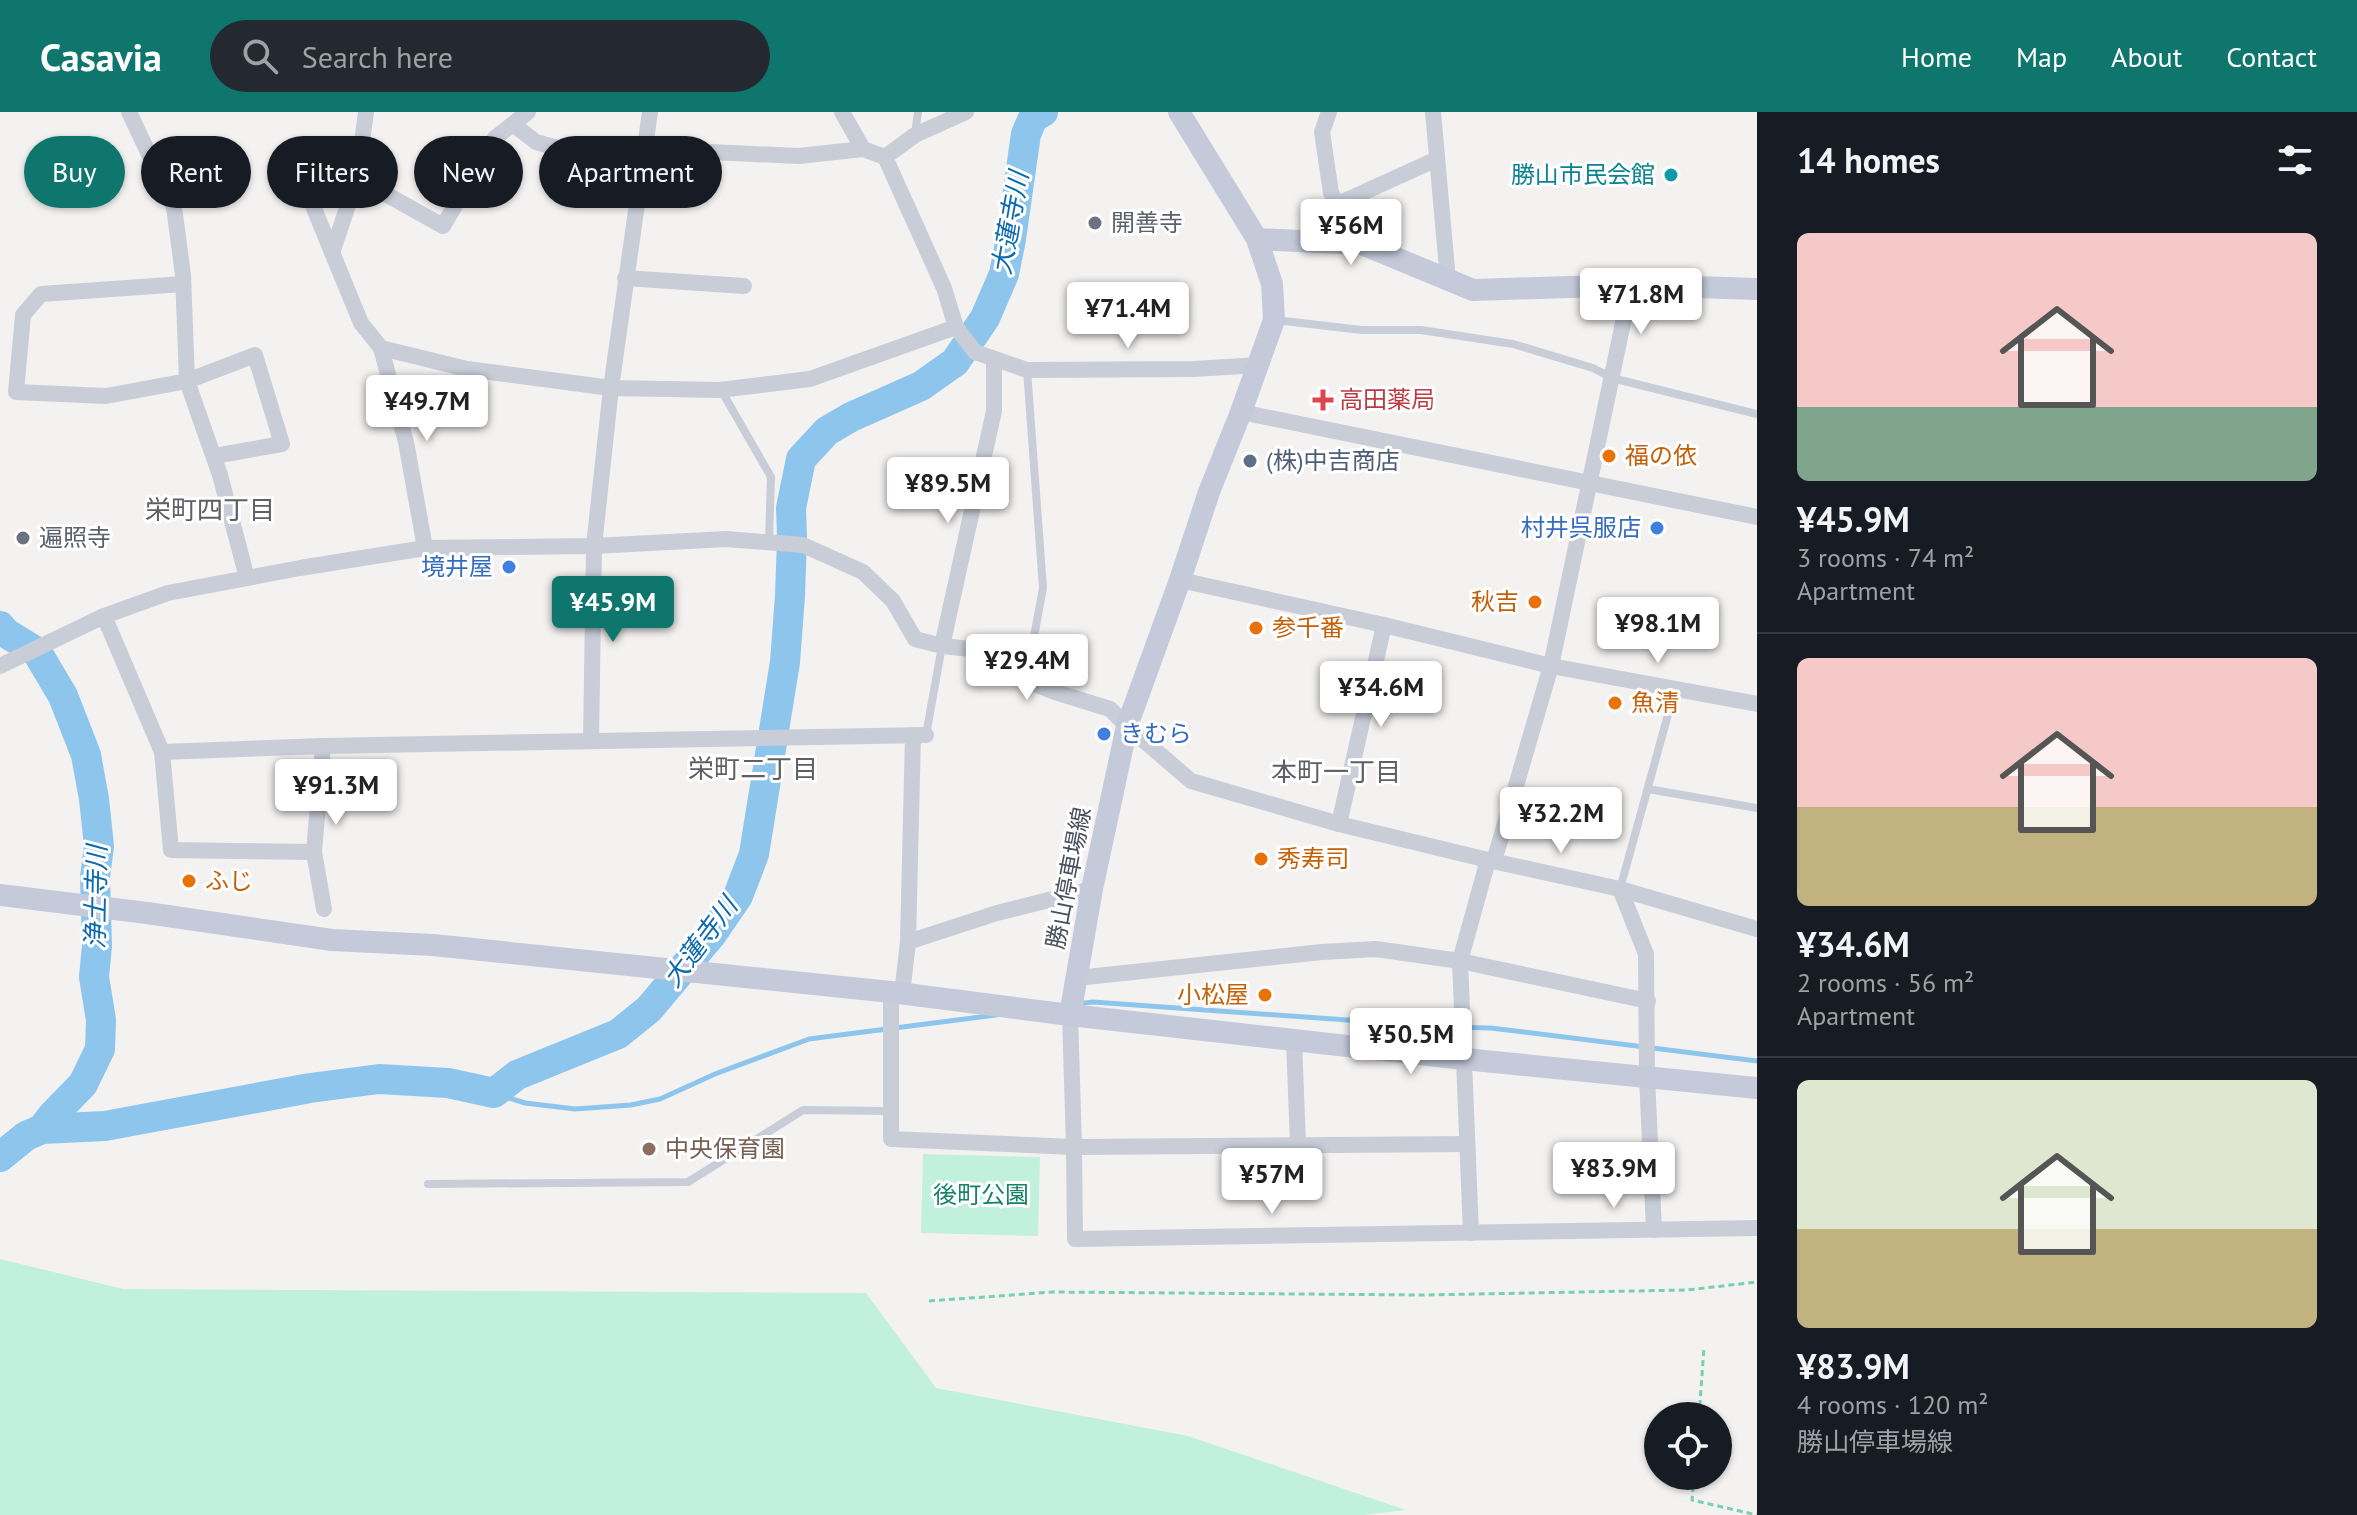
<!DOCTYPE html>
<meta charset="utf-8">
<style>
body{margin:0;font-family:"PT Sans","Noto Sans JP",sans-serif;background:#242831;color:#f1f3f6;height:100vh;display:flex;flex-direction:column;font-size:30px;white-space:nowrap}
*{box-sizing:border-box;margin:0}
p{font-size:26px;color:#9ea1a6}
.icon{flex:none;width:44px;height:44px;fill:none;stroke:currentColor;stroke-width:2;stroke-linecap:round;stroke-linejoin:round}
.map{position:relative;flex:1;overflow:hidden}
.drawer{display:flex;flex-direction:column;background:#171b24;width:600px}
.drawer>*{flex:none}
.top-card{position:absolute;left:24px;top:24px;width:760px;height:72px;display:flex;gap:16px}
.controls{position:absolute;left:1644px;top:1290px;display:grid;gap:16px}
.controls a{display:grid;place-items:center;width:88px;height:88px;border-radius:50%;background:#171b24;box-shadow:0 2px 6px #0004;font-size:40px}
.price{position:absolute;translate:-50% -68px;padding:0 18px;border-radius:8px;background:#fff;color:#222;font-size:26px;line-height:52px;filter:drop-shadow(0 2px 4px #0008)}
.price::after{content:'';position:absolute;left:50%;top:48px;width:24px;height:18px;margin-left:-12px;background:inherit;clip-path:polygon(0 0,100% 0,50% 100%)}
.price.on{background:#0f766e;color:#fff}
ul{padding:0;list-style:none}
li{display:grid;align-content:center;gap:16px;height:424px;padding:0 40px}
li+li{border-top:2px solid #363941}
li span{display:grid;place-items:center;height:248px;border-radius:12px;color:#555}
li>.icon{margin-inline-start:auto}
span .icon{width:144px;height:144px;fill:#fffc;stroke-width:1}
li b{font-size:34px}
h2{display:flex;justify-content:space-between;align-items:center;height:96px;padding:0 40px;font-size:34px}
.chip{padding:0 28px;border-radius:36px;background:#171b24;box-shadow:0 2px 6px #0004;font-size:28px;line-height:72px}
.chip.on{background:#0f766e;color:#fff}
header{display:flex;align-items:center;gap:48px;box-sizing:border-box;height:112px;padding:0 40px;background:#0f766e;color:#fff}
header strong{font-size:38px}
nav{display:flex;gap:44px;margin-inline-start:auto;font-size:28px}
.search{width:560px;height:72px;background:#242831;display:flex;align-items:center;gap:20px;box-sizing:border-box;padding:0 28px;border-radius:44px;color:#9ea1a6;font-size:30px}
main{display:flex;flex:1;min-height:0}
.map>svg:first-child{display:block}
.green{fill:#c1f0dd}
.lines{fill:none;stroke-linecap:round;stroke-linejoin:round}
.stream{stroke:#8ec5ed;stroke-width:5}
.river{stroke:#8ec5ed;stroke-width:30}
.path{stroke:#78cfb6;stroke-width:3;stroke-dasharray:6 4;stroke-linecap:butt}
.lane{stroke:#c8cdd8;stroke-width:8}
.street{stroke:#c8cdd8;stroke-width:16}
.secondary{stroke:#c4cada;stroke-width:22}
.culture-dot{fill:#0f9aa8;stroke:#fff;stroke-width:3}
.worship-dot{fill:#6b7280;stroke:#fff;stroke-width:3}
.health-dot{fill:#e0444e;stroke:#fff;stroke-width:3}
.food-dot{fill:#e8710a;stroke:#fff;stroke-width:3}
.service-dot{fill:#5c6f8a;stroke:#fff;stroke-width:3}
.shop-dot{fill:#3f7fe0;stroke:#fff;stroke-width:3}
.education-dot{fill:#8d6e63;stroke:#fff;stroke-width:3}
.labels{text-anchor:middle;stroke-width:6;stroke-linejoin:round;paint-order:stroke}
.culture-label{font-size:24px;fill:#0d838f;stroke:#fff;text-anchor:end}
.worship-label{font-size:24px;fill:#5b616d;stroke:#fff;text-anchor:start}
.health-label{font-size:24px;fill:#be3a42;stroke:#fff;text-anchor:start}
.food-label{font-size:24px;fill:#c56008;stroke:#fff;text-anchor:start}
.service-label{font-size:24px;fill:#4e5e75;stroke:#fff;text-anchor:start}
.shop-label{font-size:24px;fill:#366cbe;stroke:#fff;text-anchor:end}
.street-label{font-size:24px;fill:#49505f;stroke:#fff}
.education-label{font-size:24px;fill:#785e54;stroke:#fff;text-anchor:start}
.park-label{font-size:24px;fill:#178364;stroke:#fff}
.water-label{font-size:26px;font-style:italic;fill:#0c6aaf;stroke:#fff}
.neighbourhood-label{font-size:26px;fill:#5e6066;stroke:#fff}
</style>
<header>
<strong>Casavia</strong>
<div class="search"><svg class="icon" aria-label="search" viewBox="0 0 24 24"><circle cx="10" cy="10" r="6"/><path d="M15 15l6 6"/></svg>Search here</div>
<nav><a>Home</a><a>Map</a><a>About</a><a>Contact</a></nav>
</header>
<main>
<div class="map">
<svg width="1757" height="1403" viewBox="0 0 1757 1403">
<rect width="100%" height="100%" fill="#f4f2f1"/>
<g class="green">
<polygon points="923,1042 1040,1045 1038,1124 921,1121"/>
<polygon points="0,1147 123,1177 866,1181 936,1276 1188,1324 1406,1398 1363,1403 0,1403"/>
</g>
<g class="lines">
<g class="stream">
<polyline points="1077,892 1093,890 1446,915 1491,916 1757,949"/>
<polyline points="494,981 525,991 575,997 631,993 660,987 715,962 809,927 996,903"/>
</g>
<g class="river">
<polyline points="0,514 6,521 37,540 63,584 86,643 94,687 99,734 95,765 97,834 94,865 101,908 100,937 83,972 52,1004 42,1017 26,1024 0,1045"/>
<polyline points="42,1017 105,1014 310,976 379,967 448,971 494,981 517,963 618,922 649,897 712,822 738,784 754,742 785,550 790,484 792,425 791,396 801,347 827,319 851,305 921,274 955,250 985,206 1004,162 1011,127 1026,22 1033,6 1043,0"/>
</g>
<g class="path">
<polyline points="929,1189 1053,1180 1423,1183 1687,1178 1757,1170"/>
<polyline points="1699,1304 1704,1236"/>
<polyline points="1694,1364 1692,1388 1757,1403"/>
</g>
<g class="lane">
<polyline points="915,22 918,0"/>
<polyline points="1275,208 1362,218 1421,218 1513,232 1593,256 1612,266 1757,302"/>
<polyline points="721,278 771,365 769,430"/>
<polyline points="1026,568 1043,476 1027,258"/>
<polyline points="926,623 942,534"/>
<polyline points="1648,677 1757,696"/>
<polyline points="1620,777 1675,577"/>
<polyline points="428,1072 688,1070 803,998 891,999"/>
</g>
<g class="street">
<polyline points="129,0 174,95 183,163 187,269 220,363 247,466"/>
<polyline points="842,0 863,37"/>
<polyline points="1329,0 1322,20 1331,81 1362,132"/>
<polyline points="1433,0 1448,168"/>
<polyline points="514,13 536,30 597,47 645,37 799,44 863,37 885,45 944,176 956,215 975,240 1027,258 1194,257 1259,253"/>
<polyline points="885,45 915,23 966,0"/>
<polyline points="357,66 443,114 495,26 528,0"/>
<polyline points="304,72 361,211 381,236 406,330 425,436"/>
<polyline points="1338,92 1437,47"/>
<polyline points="332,141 357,66 366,0"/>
<polyline points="625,166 744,174"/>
<polyline points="183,172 41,182 23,203 16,280 106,284 187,269 255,243 282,332 214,344"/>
<polyline points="381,236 467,257 611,276 720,278 810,267 956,215"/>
<polyline points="1241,300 1757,405"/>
<polyline points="1180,468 1384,513 1551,554 1757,592"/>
<polyline points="104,504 162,640 323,634 926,623"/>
<polyline points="942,534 994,299 994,247"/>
<polyline points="0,554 104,504 168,481 300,456 425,436 594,434 726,427 803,433 863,460 893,489 915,527 942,534 971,537 1017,565 1055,580 1110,597 1127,614 1191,669 1339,712 1488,748 1620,777 1757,817"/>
<polyline points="913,623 908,830 997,801 1092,777"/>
<polyline points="591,629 594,434 611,276 650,0"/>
<polyline points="323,634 314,740 324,797"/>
<polyline points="162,640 171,738 314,740"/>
<polyline points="1339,712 1384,513"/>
<polyline points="1494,749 1551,554 1631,173"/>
<polyline points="1620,777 1646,842 1647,965 1654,1118"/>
<polyline points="1077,866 1322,840 1376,837 1460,849 1648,889"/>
<polyline points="891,880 891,1027 1074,1035 1467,1032"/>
<polyline points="902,882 908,830"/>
<polyline points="1070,903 1074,1035 1075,1127 1757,1116"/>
<polyline points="1294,928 1298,1033"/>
<polyline points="1471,1121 1460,849 1488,748"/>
</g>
<g class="secondary">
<polyline points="1257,127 1362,132 1473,178 1631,173 1757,177"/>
<polyline points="0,783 147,801 332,828 433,833 891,880 1070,903 1464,947 1757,976"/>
<polyline points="1070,903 1092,777 1127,614 1180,468 1209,380 1241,300 1274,208 1272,172 1257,127 1179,0"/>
</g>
</g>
<circle class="culture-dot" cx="1671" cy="63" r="8"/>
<g class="worship-dot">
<circle cx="1095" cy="111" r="8"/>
<circle cx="23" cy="426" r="8"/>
</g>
<path class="health-dot" d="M1319 276h8v8h8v8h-8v8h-8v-8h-8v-8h8z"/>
<g class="food-dot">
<circle cx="1609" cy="344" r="8"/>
<circle cx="1535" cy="490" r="8"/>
<circle cx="1256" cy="516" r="8"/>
<circle cx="1615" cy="591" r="8"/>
<circle cx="1261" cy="747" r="8"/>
<circle cx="189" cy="769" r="8"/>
<circle cx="1265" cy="883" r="8"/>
</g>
<circle class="service-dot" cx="1250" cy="349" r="8"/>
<g class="shop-dot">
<circle cx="1657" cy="416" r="8"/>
<circle cx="509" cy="455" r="8"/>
<circle cx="1104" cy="622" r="8"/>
</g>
<circle class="education-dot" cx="649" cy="1037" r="8"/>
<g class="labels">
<g class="culture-label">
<text x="1655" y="71">勝山市民会館</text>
</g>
<g class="worship-label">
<text x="1111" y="119">開善寺</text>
<text x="39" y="434">遍照寺</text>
</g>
<g class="health-label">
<text x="1339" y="296">高田薬局</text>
</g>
<g class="food-label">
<text x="1625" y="352">福の依</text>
<text x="1519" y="498" text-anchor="end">秋吉</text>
<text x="1272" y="524">参千番</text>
<text x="1631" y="599">魚清</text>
<text x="1277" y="755">秀寿司</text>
<text x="205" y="777">ふじ</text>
<text x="1249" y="891" text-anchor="end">小松屋</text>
</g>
<g class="service-label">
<text x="1266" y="357">(株)中吉商店</text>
</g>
<g class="shop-label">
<text x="1641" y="424">村井呉服店</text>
<text x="493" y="463">境井屋</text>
<text x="1120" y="630" text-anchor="start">きむら</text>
</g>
<g class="street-label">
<text transform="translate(1069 766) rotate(-79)" y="8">勝山停車場線</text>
</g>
<g class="education-label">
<text x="665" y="1045">中央保育園</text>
</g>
<g class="park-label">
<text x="981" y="1091">後町公園</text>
</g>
<g class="water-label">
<text transform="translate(1010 111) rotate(-80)" y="9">大蓮寺川</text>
<text transform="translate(96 785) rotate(-89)" y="9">浄土寺川</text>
<text transform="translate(700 830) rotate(-53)" y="9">大蓮寺川</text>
</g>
<g class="neighbourhood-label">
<text x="210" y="407">栄町四丁目</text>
<text x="753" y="666">栄町二丁目</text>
<text x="1336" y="669">本町一丁目</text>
</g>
</g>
</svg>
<div class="controls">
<a><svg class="icon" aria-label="locate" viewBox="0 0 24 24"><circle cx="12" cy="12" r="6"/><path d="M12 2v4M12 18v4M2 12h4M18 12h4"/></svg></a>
</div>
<b class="price" style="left:1351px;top:155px">¥56M</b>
<b class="price" style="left:1641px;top:224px">¥71.8M</b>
<b class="price" style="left:1128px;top:238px">¥71.4M</b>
<b class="price" style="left:427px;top:331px">¥49.7M</b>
<b class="price" style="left:948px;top:413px">¥89.5M</b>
<b class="price on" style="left:613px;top:532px">¥45.9M</b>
<b class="price" style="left:1658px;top:553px">¥98.1M</b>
<b class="price" style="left:1027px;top:590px">¥29.4M</b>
<b class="price" style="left:1381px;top:617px">¥34.6M</b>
<b class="price" style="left:336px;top:715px">¥91.3M</b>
<b class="price" style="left:1561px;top:743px">¥32.2M</b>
<b class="price" style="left:1411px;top:964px">¥50.5M</b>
<b class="price" style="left:1614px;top:1098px">¥83.9M</b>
<b class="price" style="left:1272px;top:1104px">¥57M</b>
<div class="top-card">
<a class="chip on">Buy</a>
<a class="chip">Rent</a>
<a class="chip">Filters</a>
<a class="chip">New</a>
<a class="chip">Apartment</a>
</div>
</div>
<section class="drawer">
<h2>14 homes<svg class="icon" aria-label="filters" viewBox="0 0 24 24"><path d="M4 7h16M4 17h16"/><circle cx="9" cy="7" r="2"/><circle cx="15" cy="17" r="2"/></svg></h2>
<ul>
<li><span style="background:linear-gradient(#f6c9c9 70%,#7fa58c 0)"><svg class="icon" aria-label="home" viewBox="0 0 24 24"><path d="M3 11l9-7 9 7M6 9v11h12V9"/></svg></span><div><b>¥45.9M</b><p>3 rooms · 74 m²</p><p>Apartment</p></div></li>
<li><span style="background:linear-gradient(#f6c9c9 60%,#c2b280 0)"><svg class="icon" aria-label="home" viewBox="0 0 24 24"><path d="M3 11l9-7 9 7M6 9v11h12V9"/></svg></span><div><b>¥34.6M</b><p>2 rooms · 56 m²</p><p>Apartment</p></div></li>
<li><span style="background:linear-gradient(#dfe7d0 60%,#c2b280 0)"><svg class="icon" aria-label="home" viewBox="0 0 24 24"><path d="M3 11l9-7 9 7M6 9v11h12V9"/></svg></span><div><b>¥83.9M</b><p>4 rooms · 120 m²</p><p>勝山停車場線</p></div></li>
</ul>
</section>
</main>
